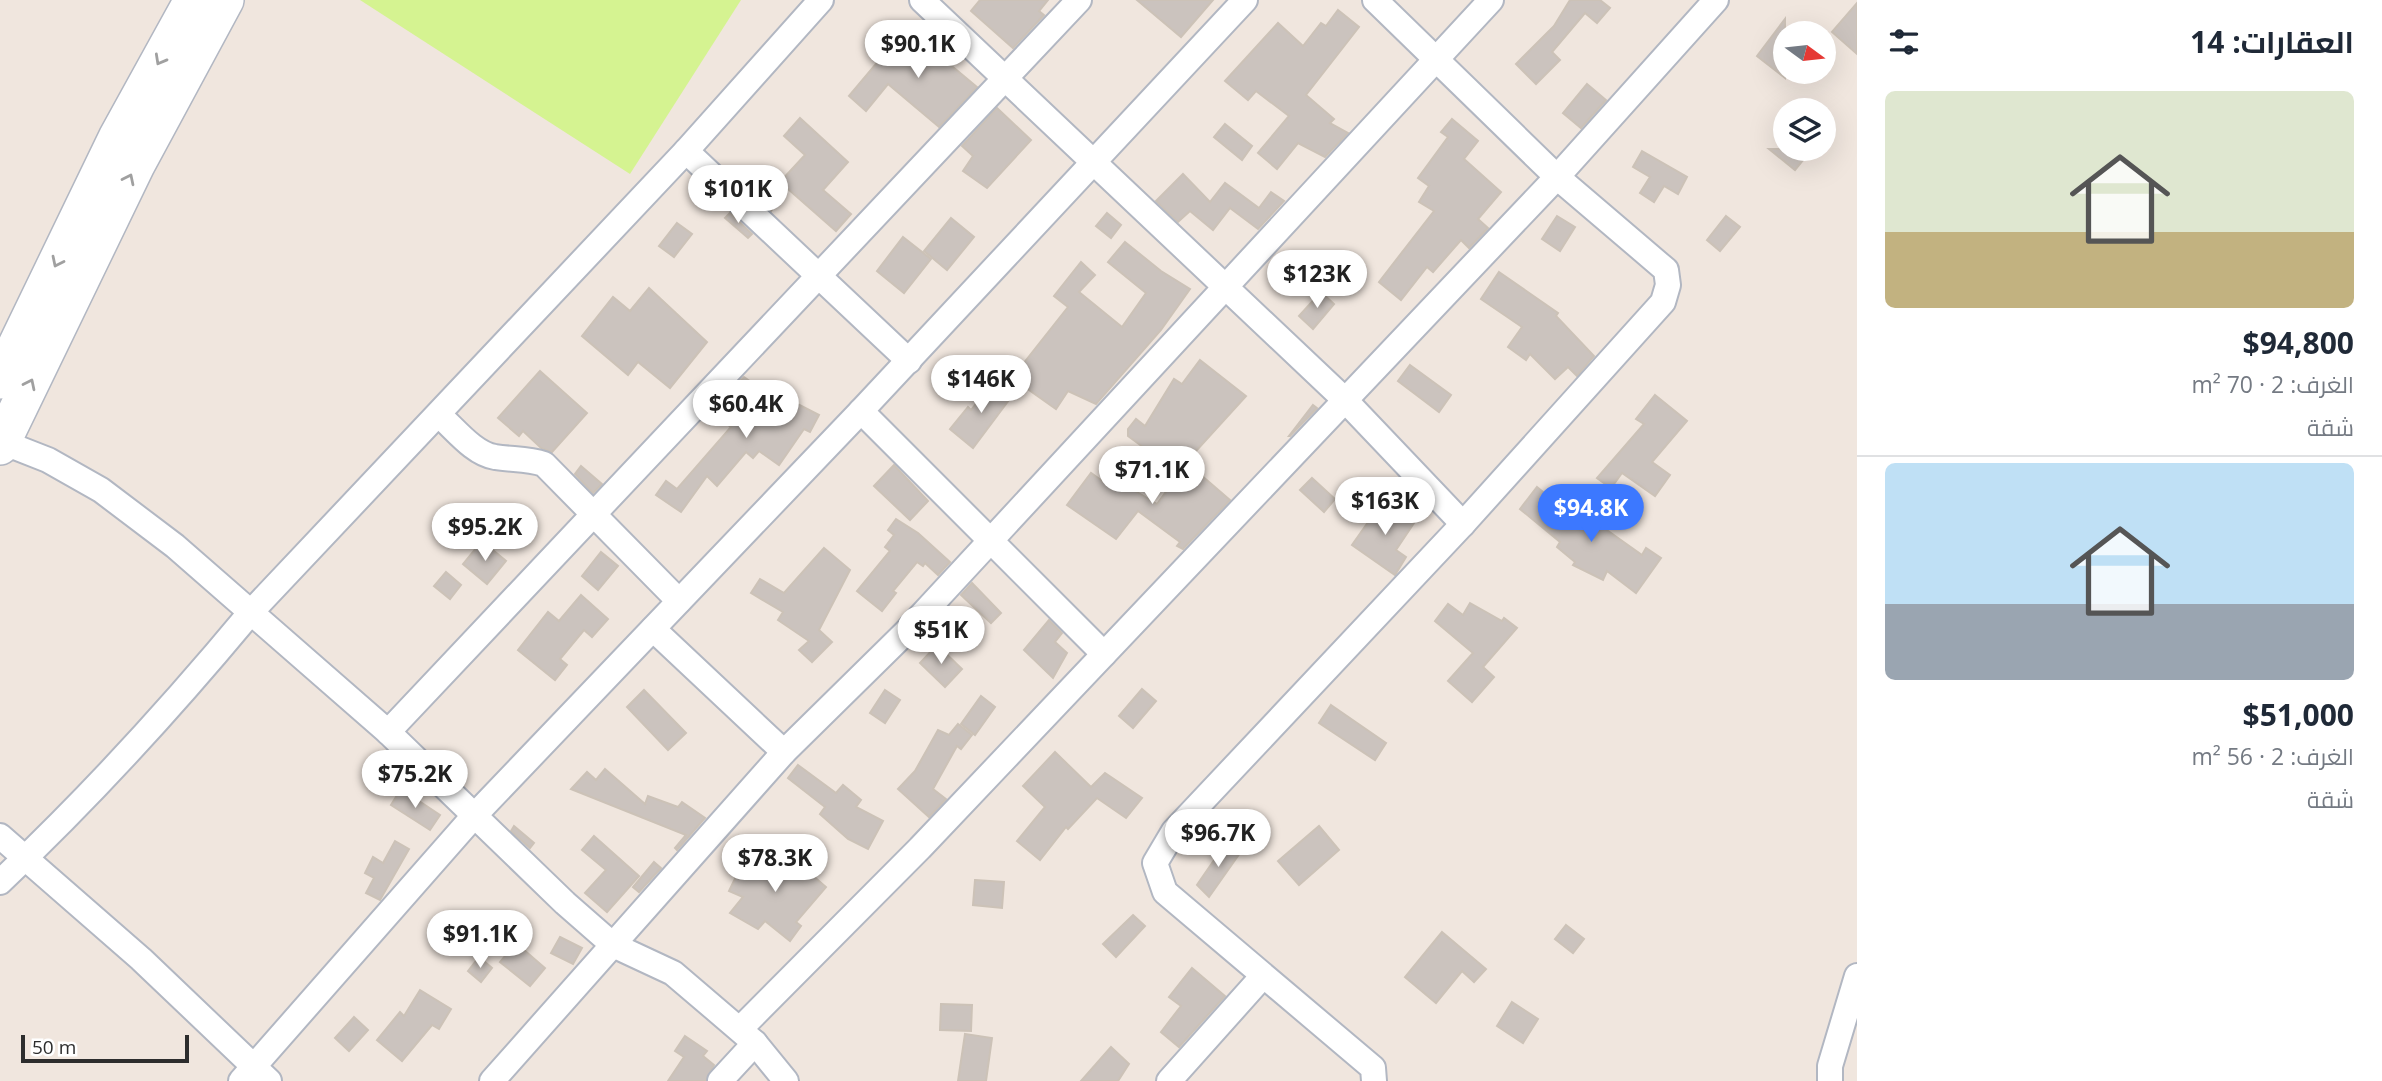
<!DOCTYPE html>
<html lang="ar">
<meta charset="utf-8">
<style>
body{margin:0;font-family:"Open Sans",Cairo,sans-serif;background:#f6f6f7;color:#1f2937;direction:rtl;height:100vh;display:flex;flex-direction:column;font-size:26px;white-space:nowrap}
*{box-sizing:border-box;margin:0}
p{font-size:23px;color:#747a83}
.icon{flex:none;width:38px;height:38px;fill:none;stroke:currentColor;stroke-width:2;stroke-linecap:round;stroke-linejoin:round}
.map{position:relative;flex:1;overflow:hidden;direction:ltr}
.panel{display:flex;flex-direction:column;background:#fff;width:525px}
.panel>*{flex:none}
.needle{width:46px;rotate:105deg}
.tools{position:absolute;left:1773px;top:21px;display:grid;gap:14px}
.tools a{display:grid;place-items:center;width:63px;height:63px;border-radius:50%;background:#fff;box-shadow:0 7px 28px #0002;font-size:35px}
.scale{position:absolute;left:21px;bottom:18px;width:168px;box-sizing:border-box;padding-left:7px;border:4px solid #2d2d2d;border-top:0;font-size:19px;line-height:24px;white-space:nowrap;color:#2d2d2d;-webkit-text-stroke:5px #fff;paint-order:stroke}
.price{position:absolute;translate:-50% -60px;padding:0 16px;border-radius:24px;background:#fff;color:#222;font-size:23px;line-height:46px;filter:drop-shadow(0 2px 4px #0008)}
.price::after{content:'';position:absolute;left:50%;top:42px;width:21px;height:16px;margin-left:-10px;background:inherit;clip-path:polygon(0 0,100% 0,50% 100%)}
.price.active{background:#3c78ff;color:#fff}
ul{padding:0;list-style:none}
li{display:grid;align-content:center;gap:14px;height:371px;padding:0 28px}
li+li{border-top:2px solid #e0e1e3}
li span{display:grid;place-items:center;height:217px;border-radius:10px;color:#555}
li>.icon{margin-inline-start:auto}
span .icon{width:126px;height:126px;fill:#fffc;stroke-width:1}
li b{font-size:30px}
h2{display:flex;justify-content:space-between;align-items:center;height:84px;padding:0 28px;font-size:30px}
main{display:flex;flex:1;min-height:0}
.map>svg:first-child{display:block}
.pitch{fill:#d5f391}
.building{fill:#cbc3be;stroke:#ccc2b7;stroke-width:2}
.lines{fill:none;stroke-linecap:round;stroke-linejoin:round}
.street-casing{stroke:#b2b7c2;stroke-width:28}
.secondary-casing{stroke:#b2b7c2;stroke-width:40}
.street{stroke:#fff;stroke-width:24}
.secondary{stroke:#fff;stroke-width:37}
.oneway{stroke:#a0a0a0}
</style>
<main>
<section class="panel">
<h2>العقارات: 14<svg class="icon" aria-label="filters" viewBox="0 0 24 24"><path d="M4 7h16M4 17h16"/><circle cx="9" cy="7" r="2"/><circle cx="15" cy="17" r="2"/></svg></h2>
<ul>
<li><span style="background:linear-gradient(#dfe7d0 65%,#c2b280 0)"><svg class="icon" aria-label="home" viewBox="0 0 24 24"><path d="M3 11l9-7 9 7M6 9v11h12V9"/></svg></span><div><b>$94,800</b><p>الغرف: 2 · 70 m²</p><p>شقة</p></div></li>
<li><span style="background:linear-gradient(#bfe0f5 65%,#9aa5b1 0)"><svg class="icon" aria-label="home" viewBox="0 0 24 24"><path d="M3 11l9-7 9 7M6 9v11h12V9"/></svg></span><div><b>$51,000</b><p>الغرف: 2 · 56 m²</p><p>شقة</p></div></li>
</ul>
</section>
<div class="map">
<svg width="1857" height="1081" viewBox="0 0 1857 1081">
<rect width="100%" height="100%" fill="#f0e6de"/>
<polygon class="pitch" points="360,0 741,0 630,174"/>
<g class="building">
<polygon points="980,0 1048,0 1039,11 1044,15 1013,48 971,11"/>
<polygon points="1137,0 1213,0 1181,37"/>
<polygon points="1570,0 1600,0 1610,8 1597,23 1585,13 1552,52 1560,60 1536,84 1516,64 1554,26"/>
<polygon points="1857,3 1857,54 1832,32"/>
<polygon points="1338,10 1359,27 1306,95 1334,119 1330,123 1348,133 1325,157 1298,143 1277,169 1258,153 1289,116 1256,91 1248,100 1225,81 1278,23 1303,46 1321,23 1326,26"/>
<polygon points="1785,19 1785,78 1757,56"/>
<polygon points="918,28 939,47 935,52 977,87 939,127 888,84 866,111 849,96 881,58 887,63"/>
<polygon points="1587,84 1606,100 1581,128 1563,113"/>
<polygon points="997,108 1031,140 987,188 963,171 973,156 962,146"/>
<polygon points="800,118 848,162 823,190 851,214 836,231 780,182 805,155 784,136"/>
<polygon points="1452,119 1478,141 1464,159 1501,192 1478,219 1488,228 1469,248 1461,240 1433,272 1427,267 1401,300 1379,282 1434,211 1419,202 1429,186 1418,178 1448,137 1441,132"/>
<polygon points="1225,124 1252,146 1242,160 1214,137"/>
<polygon points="1769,149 1812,149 1795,170"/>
<polygon points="1642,151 1687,177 1678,194 1664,186 1654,202 1640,193 1650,177 1633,167"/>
<polygon points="1183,174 1210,202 1225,183 1259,208 1271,192 1284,201 1258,229 1230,208 1213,230 1190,211 1178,222 1156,201"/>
<polygon points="753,185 776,204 771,211 749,190"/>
<polygon points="730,213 752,234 748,238 725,218"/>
<polygon points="1107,213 1121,225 1111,238 1096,226"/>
<polygon points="1557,216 1575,227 1560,251 1542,239"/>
<polygon points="1726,216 1740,227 1720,251 1707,240"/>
<polygon points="951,218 974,237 947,270 924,251"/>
<polygon points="677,223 692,234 674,257 659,246"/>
<polygon points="903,237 931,259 904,293 877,271"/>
<polygon points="1125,242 1161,271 1190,289 1161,330 1096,404 1068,391 1056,409 1012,378 1068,307 1054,296 1081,262 1095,275 1079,292 1122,327 1146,293 1108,262"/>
<polygon points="1499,272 1558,313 1556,316 1594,356 1577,376 1568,367 1555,379 1530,354 1526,360 1508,347 1522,327 1481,299"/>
<polygon points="649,288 707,342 670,388 638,362 628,375 582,336 613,297 630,311"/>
<polygon points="1321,292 1334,304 1313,329 1299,316"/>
<polygon points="1200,360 1246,396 1177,472 1128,436 1128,429 1136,419 1145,426 1174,379 1182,384"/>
<polygon points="1410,365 1451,395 1439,412 1398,381"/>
<polygon points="540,371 587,413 552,452 541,448 523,431 519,436 498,418"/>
<polygon points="744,377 788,408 792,401 819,415 810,432 804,429 779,465 759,451 753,458 746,452 717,486 707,476 681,512 656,495 666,481 677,489 731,427 725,423 743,398 733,388"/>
<polygon points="994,381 1012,396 973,448 950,429 968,407 971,410"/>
<polygon points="1655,395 1687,421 1652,462 1670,475 1655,496 1622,473 1611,488 1597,478 1644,424 1636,419"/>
<polygon points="1313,405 1317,408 1290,436 1289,436"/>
<polygon points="1187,463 1230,500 1183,549 1177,546 1180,542 1138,511 1116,539 1067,505 1091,473 1112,488 1117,480 1157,504"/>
<polygon points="894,465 928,501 910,520 874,486"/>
<polygon points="581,466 602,484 593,493 575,474"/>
<polygon points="1312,478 1335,499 1324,512 1300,490"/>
<polygon points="1537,487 1590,531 1597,523 1642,555 1646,548 1661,558 1636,593 1607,571 1603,580 1573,565 1575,562 1557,547 1560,542 1520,509"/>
<polygon points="1383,501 1414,523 1396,550 1406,557 1395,575 1352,545"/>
<polygon points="896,519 918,533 950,562 938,575 925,563 923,566 917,562 893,591 896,593 882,611 857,591 890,551 885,547 894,535 888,530"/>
<polygon points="482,541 506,561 487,584 463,564"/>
<polygon points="824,548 850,570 819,630 832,642 812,662 799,650 809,641 778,620 783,612 751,593 760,579 784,593"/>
<polygon points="601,552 618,566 598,590 582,576"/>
<polygon points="446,572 461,585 450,599 434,586"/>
<polygon points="972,583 1001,613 991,623 961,595"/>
<polygon points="581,595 608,619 592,637 584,630 560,659 567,665 555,680 518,650 548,612 559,621"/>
<polygon points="1470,603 1502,621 1504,618 1517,628 1483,667 1494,677 1472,702 1448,681 1473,653 1435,621 1448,604 1463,615"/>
<polygon points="1049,620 1062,633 1055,642 1067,653 1053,678 1024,650"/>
<polygon points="937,645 962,669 945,687 920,663"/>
<polygon points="1142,689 1156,701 1133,728 1119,716"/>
<polygon points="644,690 686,733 668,750 627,707"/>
<polygon points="885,690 900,700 885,723 870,713"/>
<polygon points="981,696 995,707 975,735 961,724"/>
<polygon points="1331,705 1386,743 1375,760 1319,723"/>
<polygon points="958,724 972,735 961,749 957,746 933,789 946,799 929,817 898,789 915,771 938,730 949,735"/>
<polygon points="1055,752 1091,787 1105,773 1142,798 1126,818 1097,798 1068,829 1066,827 1040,860 1017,841 1045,807 1023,786"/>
<polygon points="798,765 836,793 843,785 861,800 856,807 883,821 868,849 848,839 820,814 825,807 788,778"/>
<polygon points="605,769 645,804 648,796 678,807 682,802 705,818 677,850 675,848 686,835 571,789 587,772 596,780"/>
<polygon points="401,789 440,815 430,830 391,805"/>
<polygon points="514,826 534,843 530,848 511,831"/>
<polygon points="1319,826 1339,850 1299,885 1278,861"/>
<polygon points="594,836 639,876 607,912 585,893 606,870 582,850"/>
<polygon points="395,841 409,849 380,900 366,893 374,878 365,873 373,857 383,863"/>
<polygon points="1226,843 1240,853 1209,897 1197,885"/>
<polygon points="775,850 795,860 826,887 796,922 801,926 790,941 765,921 758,929 730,913 743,897 729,891 743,862 764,872"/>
<polygon points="654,862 661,868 639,892 633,887"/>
<polygon points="975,880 1004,882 1002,908 973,905"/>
<polygon points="1133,915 1145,926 1116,957 1103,944"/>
<polygon points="1566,925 1584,939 1573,953 1555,939"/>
<polygon points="1442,932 1486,969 1474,982 1462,971 1436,1003 1405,977"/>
<polygon points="560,937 582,948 573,964 551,953"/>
<polygon points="516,943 545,968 530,986 500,962"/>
<polygon points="479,957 492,968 481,982 468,971"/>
<polygon points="1192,968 1225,996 1179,1047 1161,1032 1181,1006 1169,997"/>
<polygon points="420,990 451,1009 439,1029 432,1025 402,1061 377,1040 400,1012 404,1016"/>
<polygon points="1512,1002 1538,1019 1523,1043 1497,1026"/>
<polygon points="941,1004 972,1005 971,1031 940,1030"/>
<polygon points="354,1017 368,1030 349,1051 335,1038"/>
<polygon points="965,1034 992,1038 986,1081 958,1081"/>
<polygon points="685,1036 707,1051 703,1056 714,1065 706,1081 668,1081 684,1057 675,1051"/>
<polygon points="1111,1047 1129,1064 1118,1081 1081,1081"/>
</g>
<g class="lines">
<g class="street-casing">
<g id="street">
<polyline points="922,0 1344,399 1463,524"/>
<polyline points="686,151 909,361"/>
<polyline points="861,411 1104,654"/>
<path d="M439 415C455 429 474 454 495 457 513 460 527 458 544 464L679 601"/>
<polyline points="2,442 48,460 101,490 175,546 388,732 565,903 613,945 673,973 755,1043 786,1081"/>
<polyline points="653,629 784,752"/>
<polyline points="388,732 1079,0"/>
<polyline points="0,836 141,959 269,1081"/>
<path d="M0 882C89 798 173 706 251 612L686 151 821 0"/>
<polyline points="740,1029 920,848 1557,177 1716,0"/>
<polyline points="241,1081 473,817 861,411 1245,0"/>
<polyline points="492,1081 784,752 906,632 1491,0"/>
<polyline points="720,1081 755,1043"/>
<polyline points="1169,1081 1262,977"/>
<polyline points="1374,1081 1373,1068 1165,892 1155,863 1174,831 1463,524 1663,302 1668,285 1666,270 1557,177 1375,0"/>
<polyline points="1830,1081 1830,1066 1857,976"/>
</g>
</g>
<g class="secondary-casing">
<g id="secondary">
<polyline points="0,380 117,138 193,0"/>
<polyline points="0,446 136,165 225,0"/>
</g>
</g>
<use href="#street" class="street"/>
<use href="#secondary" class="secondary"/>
</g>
<defs><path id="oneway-chevron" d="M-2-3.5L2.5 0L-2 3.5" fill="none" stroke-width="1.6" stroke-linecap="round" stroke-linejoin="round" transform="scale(1.75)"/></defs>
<g class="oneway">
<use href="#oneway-chevron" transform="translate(160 60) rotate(119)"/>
<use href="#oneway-chevron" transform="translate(129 179) rotate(-64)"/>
<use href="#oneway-chevron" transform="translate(57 262) rotate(116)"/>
<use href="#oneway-chevron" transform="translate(30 384) rotate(-64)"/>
</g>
</svg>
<div class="tools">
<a><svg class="needle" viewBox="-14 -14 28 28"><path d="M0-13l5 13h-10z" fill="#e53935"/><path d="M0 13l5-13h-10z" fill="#747a83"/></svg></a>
<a><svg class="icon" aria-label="layers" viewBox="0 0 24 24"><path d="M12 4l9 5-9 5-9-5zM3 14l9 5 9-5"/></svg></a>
</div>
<div class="scale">50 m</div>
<b class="price" style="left:918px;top:80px">$90.1K</b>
<b class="price" style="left:738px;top:225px">$101K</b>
<b class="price" style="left:1317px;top:310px">$123K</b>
<b class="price" style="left:981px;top:415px">$146K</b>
<b class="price" style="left:746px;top:440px">$60.4K</b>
<b class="price" style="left:1152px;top:506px">$71.1K</b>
<b class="price" style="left:1385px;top:537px">$163K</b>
<b class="price active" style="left:1591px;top:544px">$94.8K</b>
<b class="price" style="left:485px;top:563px">$95.2K</b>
<b class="price" style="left:941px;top:666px">$51K</b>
<b class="price" style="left:415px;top:810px">$75.2K</b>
<b class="price" style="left:1218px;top:869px">$96.7K</b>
<b class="price" style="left:775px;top:894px">$78.3K</b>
<b class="price" style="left:480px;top:970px">$91.1K</b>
</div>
</main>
